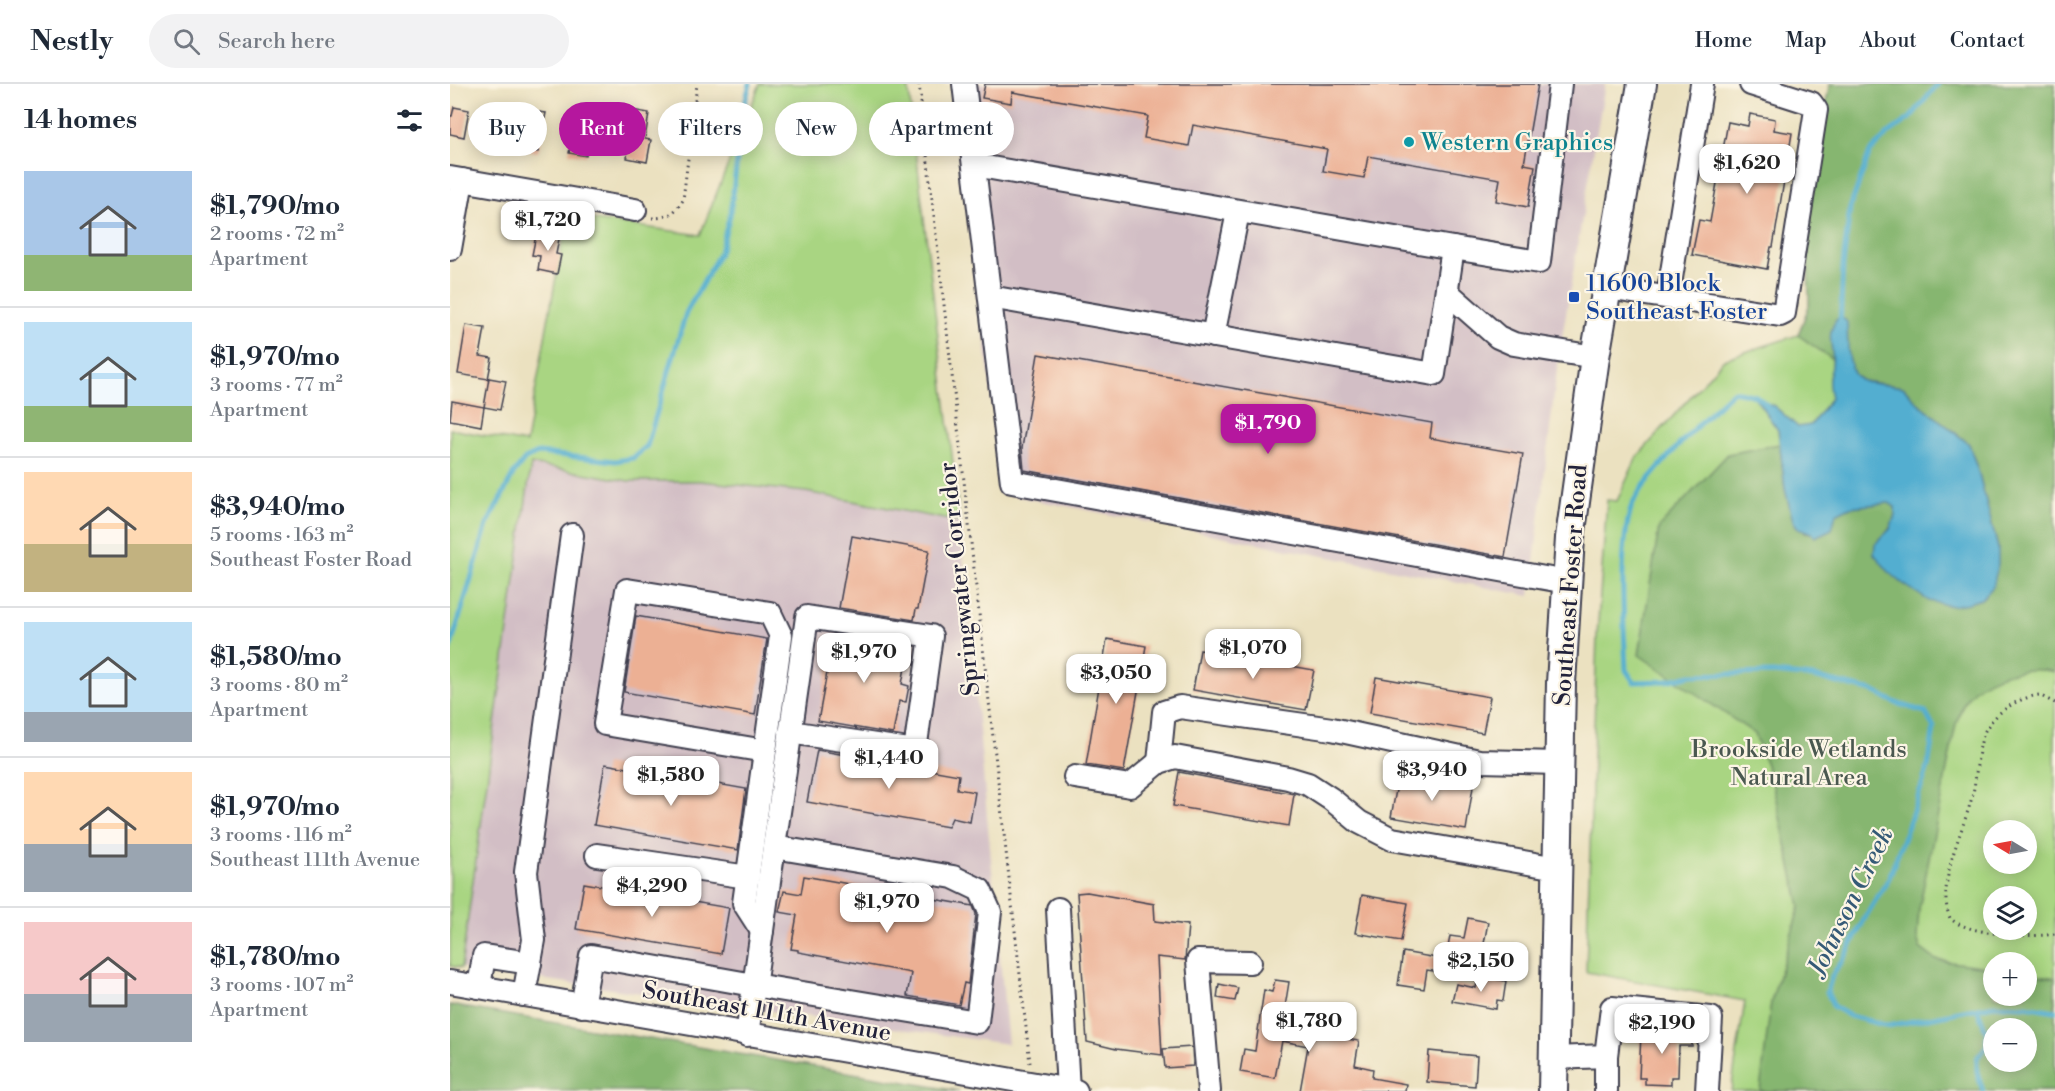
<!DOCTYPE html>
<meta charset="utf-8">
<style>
body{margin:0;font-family:"Libre Bodoni",serif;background:#f2f2f3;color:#1f2937;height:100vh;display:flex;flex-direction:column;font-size:22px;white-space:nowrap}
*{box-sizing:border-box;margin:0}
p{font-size:20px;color:#747a83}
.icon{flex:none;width:33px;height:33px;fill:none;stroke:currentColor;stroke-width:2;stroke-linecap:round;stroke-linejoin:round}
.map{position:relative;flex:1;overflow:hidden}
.sheet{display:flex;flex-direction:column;background:#fff;width:450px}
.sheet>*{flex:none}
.banner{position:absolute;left:18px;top:18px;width:570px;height:54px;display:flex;gap:12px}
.needle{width:39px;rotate:280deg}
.tools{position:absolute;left:1533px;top:736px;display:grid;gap:12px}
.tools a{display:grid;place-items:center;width:54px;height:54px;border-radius:50%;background:#fff;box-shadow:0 3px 15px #0003;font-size:30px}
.price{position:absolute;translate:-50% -51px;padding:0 14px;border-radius:12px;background:#fff;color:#222;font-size:20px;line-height:39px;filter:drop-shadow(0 2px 3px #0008)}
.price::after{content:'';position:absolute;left:50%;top:36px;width:18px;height:14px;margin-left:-9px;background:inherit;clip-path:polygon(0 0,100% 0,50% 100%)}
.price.selected{background:#b5179e;color:#fff}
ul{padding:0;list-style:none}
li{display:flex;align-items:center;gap:18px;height:150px;padding:0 24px}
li+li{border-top:2px solid #e0e1e3}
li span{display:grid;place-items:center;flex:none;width:168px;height:120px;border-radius:0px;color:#555}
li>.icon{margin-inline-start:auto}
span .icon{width:72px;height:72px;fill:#fffc;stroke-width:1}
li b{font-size:26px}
h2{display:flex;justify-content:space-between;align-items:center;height:72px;padding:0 24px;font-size:26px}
.chip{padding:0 21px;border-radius:27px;background:#fff;box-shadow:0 3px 15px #0003;font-size:21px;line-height:54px}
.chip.selected{background:#b5179e;color:#fff}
header{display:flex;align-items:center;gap:36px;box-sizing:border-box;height:84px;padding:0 30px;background:#fff;border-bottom:2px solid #e0e1e3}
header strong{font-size:28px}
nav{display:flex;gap:33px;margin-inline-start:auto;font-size:21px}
.search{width:420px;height:54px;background:#f2f2f3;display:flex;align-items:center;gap:15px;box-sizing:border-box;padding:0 21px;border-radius:33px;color:#747a83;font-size:22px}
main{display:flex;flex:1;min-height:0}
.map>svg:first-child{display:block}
.industrial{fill:#d2bec5}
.green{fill:#a9d582;stroke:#667c5e;stroke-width:1.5;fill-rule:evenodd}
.forest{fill:#86b670;stroke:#546c56;stroke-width:1.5;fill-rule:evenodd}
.water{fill:#52aed0;stroke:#3a6886;stroke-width:1.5}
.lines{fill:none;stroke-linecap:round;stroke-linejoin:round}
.stream{stroke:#52aed0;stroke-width:5}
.building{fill:#ecb094}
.minor-casing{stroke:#403f4f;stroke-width:26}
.major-casing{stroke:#403f4f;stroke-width:32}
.path{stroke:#403f4f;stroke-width:3;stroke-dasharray:1.5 4.5;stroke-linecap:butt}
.minor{stroke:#fff;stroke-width:22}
.major{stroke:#fff;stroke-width:28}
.culture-dot{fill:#0f9aa8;stroke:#fcf5e5;stroke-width:2}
.transit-dot{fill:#1a4fb4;stroke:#fcf5e5;stroke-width:2}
.labels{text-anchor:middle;stroke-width:4.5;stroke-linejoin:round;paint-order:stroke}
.culture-label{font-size:24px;fill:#0d838f;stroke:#fcf5e5;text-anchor:start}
.transit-label{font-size:24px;fill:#164399;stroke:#fcf5e5;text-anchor:start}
.street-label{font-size:24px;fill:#22223b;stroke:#fcf5e5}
.park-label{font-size:24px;fill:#4a5850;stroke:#fcf5e5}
.water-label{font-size:26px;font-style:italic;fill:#355a77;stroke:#fcf5e5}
</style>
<header>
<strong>Nestly</strong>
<div class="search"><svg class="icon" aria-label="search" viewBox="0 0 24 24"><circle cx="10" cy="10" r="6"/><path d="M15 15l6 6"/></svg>Search here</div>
<nav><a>Home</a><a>Map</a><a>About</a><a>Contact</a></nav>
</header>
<main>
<section class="sheet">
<h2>14 homes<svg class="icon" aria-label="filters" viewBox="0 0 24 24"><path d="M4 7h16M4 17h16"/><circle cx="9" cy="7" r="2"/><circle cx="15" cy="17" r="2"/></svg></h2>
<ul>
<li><span style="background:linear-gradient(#a9c7e8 70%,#8fb573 0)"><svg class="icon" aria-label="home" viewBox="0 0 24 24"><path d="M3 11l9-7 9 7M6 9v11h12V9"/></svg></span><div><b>$1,790/mo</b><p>2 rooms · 72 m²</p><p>Apartment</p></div></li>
<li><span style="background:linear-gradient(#bfe0f5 70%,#8fb573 0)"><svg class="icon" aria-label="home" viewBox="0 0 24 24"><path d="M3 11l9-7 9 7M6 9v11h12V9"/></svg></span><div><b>$1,970/mo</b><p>3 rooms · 77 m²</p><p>Apartment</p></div></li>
<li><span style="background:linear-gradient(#ffd9b3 60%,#c2b280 0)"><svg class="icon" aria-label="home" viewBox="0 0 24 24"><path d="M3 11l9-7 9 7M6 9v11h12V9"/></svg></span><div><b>$3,940/mo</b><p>5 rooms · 163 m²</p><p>Southeast Foster Road</p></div></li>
<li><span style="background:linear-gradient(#bfe0f5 75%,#9aa5b1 0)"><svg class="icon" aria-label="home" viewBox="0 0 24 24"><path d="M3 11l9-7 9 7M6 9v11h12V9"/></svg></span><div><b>$1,580/mo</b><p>3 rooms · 80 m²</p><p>Apartment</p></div></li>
<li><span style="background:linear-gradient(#ffd9b3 60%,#9aa5b1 0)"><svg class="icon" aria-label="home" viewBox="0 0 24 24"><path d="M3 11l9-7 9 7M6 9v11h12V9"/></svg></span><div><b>$1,970/mo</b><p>3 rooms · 116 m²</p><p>Southeast 111th Avenue</p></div></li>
<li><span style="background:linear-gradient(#f6c9c9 60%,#9aa5b1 0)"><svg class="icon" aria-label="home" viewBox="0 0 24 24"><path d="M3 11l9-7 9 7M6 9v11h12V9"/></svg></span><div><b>$1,780/mo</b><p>3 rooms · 107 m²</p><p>Apartment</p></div></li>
</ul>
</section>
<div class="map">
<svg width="1605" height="1007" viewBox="0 0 1605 1007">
<rect width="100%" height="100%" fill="#fcf5e5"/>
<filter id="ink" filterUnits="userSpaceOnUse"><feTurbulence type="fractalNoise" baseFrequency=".0167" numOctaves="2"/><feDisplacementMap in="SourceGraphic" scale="12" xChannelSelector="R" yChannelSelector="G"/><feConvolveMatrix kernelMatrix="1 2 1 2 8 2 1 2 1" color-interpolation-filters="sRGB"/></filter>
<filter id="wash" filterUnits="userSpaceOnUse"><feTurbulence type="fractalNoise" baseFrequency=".008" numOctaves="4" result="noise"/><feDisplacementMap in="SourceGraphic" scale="24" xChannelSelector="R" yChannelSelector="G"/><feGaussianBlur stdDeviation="1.35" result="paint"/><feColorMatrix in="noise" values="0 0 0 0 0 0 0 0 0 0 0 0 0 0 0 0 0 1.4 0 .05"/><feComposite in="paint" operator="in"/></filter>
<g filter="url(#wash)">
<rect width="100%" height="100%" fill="#ebe1c0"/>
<g class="industrial">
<polygon points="503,0 1155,0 1108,277 1080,512 554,410"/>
<polygon points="80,380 179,397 250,397 356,408 510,438 558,960 11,884"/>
</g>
<g class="green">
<polygon points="310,0 458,0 510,438 356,408 250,397 179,397 81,380 11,884 0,882 0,345 76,359 117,132 250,151"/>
<path d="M1605 0V1007H1281L1295 917 1136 888 1147 552 1157 416 1167 417 1187 373 1274 275 1348 251 1359 222 1357 102ZM1382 267 1386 430 1330 360 1328 346 1307 316 1324 322 1348 343 1361 341 1381 314 1379 294 1383 281ZM1544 747H1576V780H1544ZM1544 813H1576V846H1544ZM1544 879H1576V912H1544ZM1544 945H1576V978H1544Z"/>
</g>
<g class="forest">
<path d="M1380 0H1605V588C1576 582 1536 589 1517 614 1512 621 1509 632 1506 640L1469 825 1467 853 1470 864 1486 876 1543 884 1544 912H1576L1577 889 1605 894V1007H1310L1321 918 1350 822 1322 698 1305 650 1189 571 1209 443 1278 370 1330 360 1335 404 1355 448 1362 449 1386 430 1399 423 1439 419 1445 423C1446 438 1437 451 1425 460L1502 522 1531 515 1548 464 1529 390 1519 360 1467 318 1453 303 1413 297 1348 251 1359 222 1357 102ZM1544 945H1576V978H1544Z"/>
<polygon points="0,921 509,1007 0,1007"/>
</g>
<path class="water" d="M1387 235H1394L1397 238C1398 253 1396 289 1411 296 1419 300 1442 301 1453 303L1467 318 1519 360 1529 390 1548 464V481L1543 503 1531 515 1518 519 1502 522 1479 517 1452 499 1439 488 1424 470 1425 460 1440 445 1445 431V423L1439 419 1400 423 1386 430 1382 445 1365 453 1362 449 1348 444 1343 437 1335 405 1328 346 1306 315 1324 322 1348 343 1361 341 1381 314C1380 308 1378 301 1379 295 1379 290 1382 286 1382 281 1385 262 1374 253 1387 235Z"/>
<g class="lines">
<g class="stream">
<polyline points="1390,241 1393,181 1400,124 1420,68 1440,48 1460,34 1488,0"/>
<path d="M1317 321 1306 312 1284 307C1262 326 1188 399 1181 424 1168 469 1174 538 1176 586L1184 598 1216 597 1241 591 1323 589 1363 593 1423 607 1446 619 1475 628 1484 644 1478 683 1461 733 1439 794 1416 832 1396 871 1382 892 1377 908 1384 923 1400 932 1438 942 1544 921 1576 922 1605 927"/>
<polyline points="0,565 37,441 64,389 75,375 88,369 165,377 183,374 197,362 236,229 270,168 280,131 294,22 300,0"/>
<polyline points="1527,924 1536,947 1537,961 1527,974 1527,988 1533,1007"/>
</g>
</g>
<g id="blocks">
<g class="building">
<polygon points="535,0 1088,0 1074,80 1085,82 1078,123 1046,117 1050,95 918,72 914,94 873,87 877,65 743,41 739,62 694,54 698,32 562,8 561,19 532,14"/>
<polygon points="4,23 19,26 14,53 0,50 0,32 2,32"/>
<polygon points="59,24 96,29 88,68 69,65 71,54 55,51"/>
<polygon points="176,25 199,29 195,55 201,56 197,78 177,74 178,66 169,64"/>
<polygon points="1300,30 1325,35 1324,46 1342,49 1323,163 1321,163 1317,185 1242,171 1249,136 1260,138 1278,38 1298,42"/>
<polygon points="123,48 141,51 136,72 119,69"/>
<polygon points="94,147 110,150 106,170 111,171 107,190 88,186 90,172 82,171 86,151 93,152"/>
<polygon points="16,241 35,244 30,272 42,274 38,295 8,290"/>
<polygon points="588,270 982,339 980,354 1073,370 1055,473 574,386 572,364"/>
<polygon points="39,294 56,297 50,326 34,323"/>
<polygon points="2,317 34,323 31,342 0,336"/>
<polygon points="402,452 479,466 468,525 466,525 464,536 389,524"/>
<polygon points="186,532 317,555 305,631 174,608"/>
<polygon points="384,551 459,562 452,600 459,602 456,618 449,617 443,650 368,637"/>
<polygon points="657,555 696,562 674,687 636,681"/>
<polygon points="750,566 864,586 856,626 743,606"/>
<polygon points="926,593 1040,613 1033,649 920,629"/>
<polygon points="367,666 509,691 507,705 525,708 520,738 502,734 498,743 357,718"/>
<polygon points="155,680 296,705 288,766 144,741"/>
<polygon points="729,688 844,710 839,742 723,722"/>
<polygon points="949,690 1023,703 1016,746 941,733"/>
<polygon points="354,792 523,822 526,830 518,900 514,899 509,921 457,912 461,889 348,868 348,866 341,865 347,831 329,828 334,807 351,810"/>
<polygon points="134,799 279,824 271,870 126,845"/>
<polygon points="637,808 704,820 705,837 738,841 735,876 707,873 712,971 666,965 637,958 627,809"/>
<polygon points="912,811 958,819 951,857 905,849"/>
<polygon points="1018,834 1038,838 1031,876 997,869 1000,852 1014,854"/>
<polygon points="953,868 998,876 995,889 977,886 974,905 948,901"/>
<polygon points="1028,892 1056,897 1053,917 1047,916 1046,925 1002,917 1006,900 1026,904"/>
<polygon points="825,896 839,898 834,929 842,930 839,945 909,957 905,981 923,985 922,994 956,1000 955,1007 850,1007 858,962 832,957 825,994 790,988 794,965 805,967 814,906 822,908"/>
<polygon points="769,900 788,904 785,917 767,914"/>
<polygon points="1217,943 1242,946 1242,962 1229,962 1228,993 1221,993 1221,1001 1195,1000 1195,994 1189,994 1191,949 1217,950"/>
<polygon points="742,963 743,982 715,984 713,965"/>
<polygon points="979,967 1027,972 1025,1002 977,998"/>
</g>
</g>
</g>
<g filter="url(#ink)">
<use href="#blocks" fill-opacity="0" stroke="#403f4f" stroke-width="1.5"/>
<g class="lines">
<g class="minor-casing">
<g id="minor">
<polyline points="514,0 562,398 1117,498"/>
<polyline points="524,81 1003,164 984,290 540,213"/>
<polyline points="0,94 185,126"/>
<polyline points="1003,164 1089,178 1110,0"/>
<polyline points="0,165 12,96"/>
<polyline points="1157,204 1330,231 1334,229 1366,26 1361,19 1301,0"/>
<polyline points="997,208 1048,253 1064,260 1145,273"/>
<polyline points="1218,213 1252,0"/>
<polyline points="763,252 788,128"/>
<polyline points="709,678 714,628 730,623 882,645 1029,677 1109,679"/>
<polyline points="625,693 680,702 709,678 725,673 838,694 858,700 881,715 909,738 942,755 1107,784"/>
<polyline points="147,771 298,793"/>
<polyline points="608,825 618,1006"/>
<polyline points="312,847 294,819 331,552 320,529 177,506 155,640 315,667"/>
<polyline points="0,898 626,1007"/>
<polyline points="29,903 34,872 80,879"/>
<polyline points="74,911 84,856 76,788 122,451"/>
<polyline points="132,922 141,872 304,901 527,938 540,828 530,806 503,793 324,763"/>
<polyline points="297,951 357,533 481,552 465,667 340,648"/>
<polyline points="1156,972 1156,1007"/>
<polyline points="1103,974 1156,972 1162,924 1261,934 1257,1007"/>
<polyline points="759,1007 748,877 800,878"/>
</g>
</g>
<g class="major-casing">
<polyline id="major" points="1103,1007 1111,599 1120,454 1145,273 1192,0"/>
</g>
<g class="path">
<polyline points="469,0 580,979"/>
<path d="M202 134C218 134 225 129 233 116L247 0"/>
<path d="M1605 619 1589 611C1568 614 1547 627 1536 645 1527 661 1527 691 1523 709 1515 745 1485 798 1500 834 1516 851 1582 854 1605 850"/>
</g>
<use href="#minor" class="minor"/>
<use href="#major" class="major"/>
</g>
</g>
<circle class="culture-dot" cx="959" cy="58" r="6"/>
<rect class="transit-dot" x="1118" y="207" width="12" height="12" rx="3"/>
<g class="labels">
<g class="culture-label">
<text x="971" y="66">Western Graphics</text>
</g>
<g class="transit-label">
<text x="1136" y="207">11600 Block<tspan x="1136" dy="28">Southeast Foster</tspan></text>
</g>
<g class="street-label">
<text transform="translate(509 495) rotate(-96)" y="8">Springwater Corridor</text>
<text transform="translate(1120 501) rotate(-86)" y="8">Southeast Foster Road</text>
<text transform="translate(317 927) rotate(10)" y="8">Southeast 111th Avenue</text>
</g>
<g class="park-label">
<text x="1349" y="673">Brookside Wetlands<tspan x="1349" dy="28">Natural Area</tspan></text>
</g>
<g class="water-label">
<text transform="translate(1400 817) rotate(-64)" y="9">Johnson Creek</text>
</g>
</g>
</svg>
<div class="tools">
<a><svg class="needle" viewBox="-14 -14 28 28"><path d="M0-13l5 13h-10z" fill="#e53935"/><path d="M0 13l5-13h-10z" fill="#747a83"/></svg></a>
<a><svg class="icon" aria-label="layers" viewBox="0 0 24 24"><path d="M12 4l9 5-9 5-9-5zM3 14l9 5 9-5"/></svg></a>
<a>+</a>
<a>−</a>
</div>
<b class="price" style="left:1297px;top:111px">$1,620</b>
<b class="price" style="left:98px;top:168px">$1,720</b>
<b class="price selected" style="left:818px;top:371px">$1,790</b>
<b class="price" style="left:803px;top:596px">$1,070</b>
<b class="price" style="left:414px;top:600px">$1,970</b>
<b class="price" style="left:666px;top:621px">$3,050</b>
<b class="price" style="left:439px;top:706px">$1,440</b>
<b class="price" style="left:982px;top:718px">$3,940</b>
<b class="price" style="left:221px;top:723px">$1,580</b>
<b class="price" style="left:202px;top:834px">$4,290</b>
<b class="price" style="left:437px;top:850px">$1,970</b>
<b class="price" style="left:1031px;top:909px">$2,150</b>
<b class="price" style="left:859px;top:969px">$1,780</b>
<b class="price" style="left:1212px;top:971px">$2,190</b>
<div class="banner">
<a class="chip">Buy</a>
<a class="chip selected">Rent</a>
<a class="chip">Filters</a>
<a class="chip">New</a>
<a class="chip">Apartment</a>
</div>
</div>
</main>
